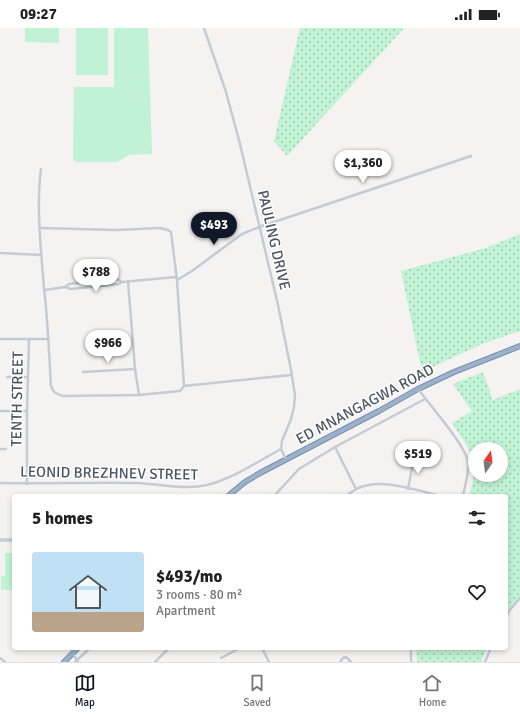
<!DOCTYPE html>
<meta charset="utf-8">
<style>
body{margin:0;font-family:Signika,sans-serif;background:#f2f2f2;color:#222;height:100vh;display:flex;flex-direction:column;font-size:15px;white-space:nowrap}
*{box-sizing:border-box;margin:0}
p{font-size:13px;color:#767676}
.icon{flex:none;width:22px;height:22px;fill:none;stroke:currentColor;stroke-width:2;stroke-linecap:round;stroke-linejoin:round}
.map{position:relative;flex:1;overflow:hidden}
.drawer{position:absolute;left:12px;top:466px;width:496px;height:156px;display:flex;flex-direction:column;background:#fff;border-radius:4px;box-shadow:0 2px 6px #0003}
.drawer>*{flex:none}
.needle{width:26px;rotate:14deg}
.controls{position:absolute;left:468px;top:414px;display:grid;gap:8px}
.controls a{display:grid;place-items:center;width:40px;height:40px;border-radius:50%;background:#fff;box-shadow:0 2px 6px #0003;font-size:20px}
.price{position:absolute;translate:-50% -34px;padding:0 9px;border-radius:14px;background:#fff;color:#222;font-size:13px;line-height:26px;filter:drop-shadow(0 1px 2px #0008)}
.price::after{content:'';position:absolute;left:50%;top:24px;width:12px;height:9px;margin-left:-6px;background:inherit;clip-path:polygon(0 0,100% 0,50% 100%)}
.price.on{background:#111827;color:#fff}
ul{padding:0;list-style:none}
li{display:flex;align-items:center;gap:12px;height:100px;padding:0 20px}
li span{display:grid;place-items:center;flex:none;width:112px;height:80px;border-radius:4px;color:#555}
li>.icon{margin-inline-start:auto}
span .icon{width:48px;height:48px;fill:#fffc;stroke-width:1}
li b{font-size:17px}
h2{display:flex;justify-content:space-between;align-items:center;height:48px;padding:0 20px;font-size:17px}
.status{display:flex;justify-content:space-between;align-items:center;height:28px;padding:0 20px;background:#fff;direction:ltr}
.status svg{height:11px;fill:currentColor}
.tabs{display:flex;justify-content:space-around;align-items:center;height:56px;border-top:1px solid #e0e0e0;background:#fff;font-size:11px;color:#767676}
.tabs a{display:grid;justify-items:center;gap:2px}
.tabs .on{color:#111827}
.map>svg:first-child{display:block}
.grass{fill:url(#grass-dots);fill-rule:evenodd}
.pitch{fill:#c1f2d4}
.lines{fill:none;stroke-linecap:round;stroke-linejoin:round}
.trunk-casing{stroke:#738faf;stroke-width:6}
.minor{stroke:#c3ccd4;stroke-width:2.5}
.secondary{stroke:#c3cdd9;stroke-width:3.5}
.trunk{stroke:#9cb2ca;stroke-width:4}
.labels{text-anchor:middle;stroke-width:3;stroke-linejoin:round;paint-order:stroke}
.street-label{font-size:15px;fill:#495561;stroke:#fff}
</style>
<div class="status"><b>09:27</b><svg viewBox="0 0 49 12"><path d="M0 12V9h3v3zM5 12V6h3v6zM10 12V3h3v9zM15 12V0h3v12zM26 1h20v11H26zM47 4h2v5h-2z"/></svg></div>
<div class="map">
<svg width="520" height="634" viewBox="0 0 520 634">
<defs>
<pattern id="grass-dots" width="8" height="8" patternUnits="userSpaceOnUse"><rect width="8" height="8" fill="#c1f2d4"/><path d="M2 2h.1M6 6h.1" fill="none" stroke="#9fc7af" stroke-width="1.8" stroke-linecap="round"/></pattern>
</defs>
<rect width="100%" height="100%" fill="#f5f2f2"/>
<g class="grass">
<polygon points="300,0 404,0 287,128 274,113"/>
<polygon points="520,206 520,303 482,316 422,344 401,243 486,220"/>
<path d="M483 344 493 372 520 361V569L506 586V468H469C472 459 475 446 474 437 473 423 459 406 452 395L472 383 453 356ZM475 421H501V447H475Z"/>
<polygon points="416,620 487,620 481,634 417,634"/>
</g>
<g class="pitch">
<polygon points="25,0 59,0 59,15 25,14"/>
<rect x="76" y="0" width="32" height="47"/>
<polygon points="114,0 148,0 152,126 129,127 117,134 76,134 73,131 74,59 114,59"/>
<polygon points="5,525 14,525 14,562 1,562 1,548 5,548"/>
</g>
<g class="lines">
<g class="trunk-casing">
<g id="trunk">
<polyline points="228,468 245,454 260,445 379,383 418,361 454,344 520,318"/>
<polyline points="64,634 78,620"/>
</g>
</g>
<g class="minor">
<polyline points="204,0 226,64 240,116 278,277 291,342 295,367 294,379 291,391 282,413 281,421 286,431"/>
<path d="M41 141C36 180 41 221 44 260 48 293 49 326 51 358L54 364 62 368 139 367 180 363 184 358 291 347"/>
<polyline points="40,200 116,202 160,200 168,202 171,204 177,252 184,358"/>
<polyline points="0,225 41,227"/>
<polyline points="177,252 192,243 242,206 259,199 471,128"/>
<polyline points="128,253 135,341 139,367"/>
<polyline points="65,259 69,256 117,251 122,254"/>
<polyline points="45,262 65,259 71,261 119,256 122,254 176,249"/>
<polyline points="0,311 47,311"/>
<polyline points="83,344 135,341"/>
<polyline points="7,349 28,349"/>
<path d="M418 361C429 376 467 419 468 435 469 446 465 457 463 468"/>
<polyline points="0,383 27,383"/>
<polyline points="335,419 356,461"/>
<polyline points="0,421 6,421"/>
<path d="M0 455C46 456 92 454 137 455 160 456 185 462 207 457 234 450 257 434 281 421"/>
<polyline points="27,456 27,383 29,312"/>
<polyline points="408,461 413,435 428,434"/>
<polyline points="274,468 299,441 335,419 425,371"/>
<path d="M346 468C349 466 353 463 356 461 382 449 415 462 441 468"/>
<polyline points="506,590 509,583 520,570"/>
<polyline points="262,620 269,634"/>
<polyline points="411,620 411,634"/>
<polyline points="73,626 78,634"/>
<polyline points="0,630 5,634"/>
<polyline points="221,630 240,620"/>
<polyline points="75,634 90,620"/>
<polyline points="155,634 169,620"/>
<polyline points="340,634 343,630 346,629 351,634"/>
<polyline points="485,634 491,620"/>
</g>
<polyline class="secondary" points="0,512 14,512"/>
<use href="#trunk" class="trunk"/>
</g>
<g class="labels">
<g class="street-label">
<text transform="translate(274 212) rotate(77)" y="5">PAULING DRIVE</text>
<text transform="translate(17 371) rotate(-89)" y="5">TENTH STREET</text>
<text transform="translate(365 376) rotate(-28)" y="5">ED MNANGAGWA ROAD</text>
<text transform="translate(109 445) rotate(1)" y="5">LEONID BREZHNEV STREET</text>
</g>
</g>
</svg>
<div class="controls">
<a><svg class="needle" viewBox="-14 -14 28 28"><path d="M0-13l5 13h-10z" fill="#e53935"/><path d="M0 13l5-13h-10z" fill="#767676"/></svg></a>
</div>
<b class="price" style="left:363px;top:156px">$1,360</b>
<b class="price on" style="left:214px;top:218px">$493</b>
<b class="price" style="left:96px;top:265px">$788</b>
<b class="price" style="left:108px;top:336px">$966</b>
<b class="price" style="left:418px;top:447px">$519</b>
<section class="drawer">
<h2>5 homes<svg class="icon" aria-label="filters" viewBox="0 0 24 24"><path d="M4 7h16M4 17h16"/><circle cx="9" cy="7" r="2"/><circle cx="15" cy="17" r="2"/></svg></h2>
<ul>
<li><span style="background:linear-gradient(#bfe0f5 75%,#b9a48a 0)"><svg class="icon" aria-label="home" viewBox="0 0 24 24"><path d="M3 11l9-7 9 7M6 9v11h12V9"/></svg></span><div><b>$493/mo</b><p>3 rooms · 80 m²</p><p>Apartment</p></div><svg class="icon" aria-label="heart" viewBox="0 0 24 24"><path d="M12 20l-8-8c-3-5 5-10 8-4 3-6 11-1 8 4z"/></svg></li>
</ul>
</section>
</div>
<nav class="tabs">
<a class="on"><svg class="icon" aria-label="map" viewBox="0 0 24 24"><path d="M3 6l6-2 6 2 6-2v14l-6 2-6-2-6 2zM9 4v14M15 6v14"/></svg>Map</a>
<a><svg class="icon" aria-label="saved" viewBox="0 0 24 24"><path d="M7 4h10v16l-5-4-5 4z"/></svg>Saved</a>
<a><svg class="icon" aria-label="home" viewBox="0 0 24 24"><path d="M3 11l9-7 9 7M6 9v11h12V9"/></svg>Home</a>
</nav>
